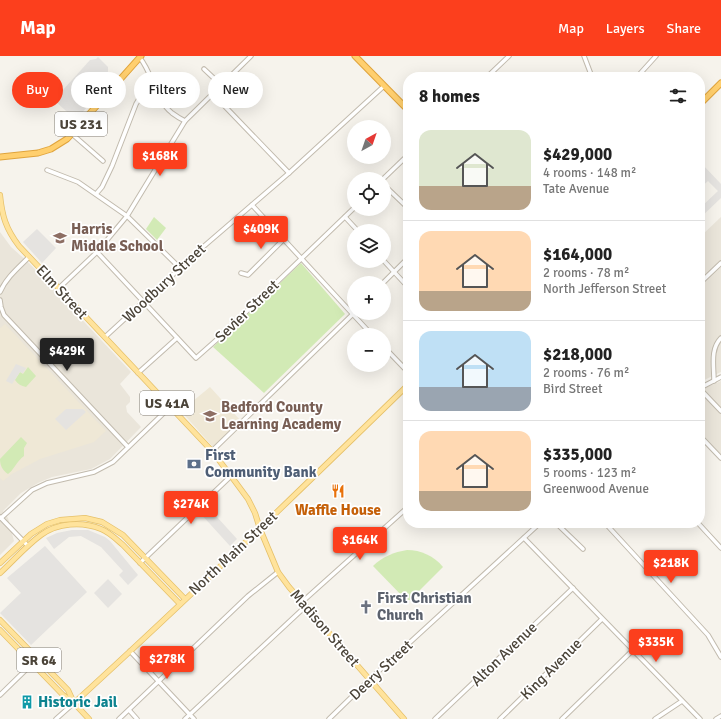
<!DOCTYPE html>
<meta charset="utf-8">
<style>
body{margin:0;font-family:Signika,sans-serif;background:#f6f6f6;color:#222;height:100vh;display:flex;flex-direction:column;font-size:15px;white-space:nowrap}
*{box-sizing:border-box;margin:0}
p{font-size:13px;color:#767676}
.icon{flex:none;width:22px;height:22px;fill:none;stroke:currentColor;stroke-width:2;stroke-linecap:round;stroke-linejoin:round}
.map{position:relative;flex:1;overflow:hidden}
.details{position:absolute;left:403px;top:16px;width:302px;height:456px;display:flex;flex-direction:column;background:#fff;border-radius:16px;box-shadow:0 4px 16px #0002}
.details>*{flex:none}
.banner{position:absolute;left:12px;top:16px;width:331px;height:36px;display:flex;gap:8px}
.needle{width:26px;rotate:40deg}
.tools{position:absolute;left:347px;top:64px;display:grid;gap:8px}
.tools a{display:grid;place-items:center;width:44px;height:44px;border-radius:50%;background:#fff;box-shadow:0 4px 16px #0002;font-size:20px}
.price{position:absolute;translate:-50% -34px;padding:0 9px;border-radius:4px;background:#fc3f1d;color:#fff;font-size:13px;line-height:26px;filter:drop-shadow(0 1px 2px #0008)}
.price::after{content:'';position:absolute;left:50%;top:24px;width:12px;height:9px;margin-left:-6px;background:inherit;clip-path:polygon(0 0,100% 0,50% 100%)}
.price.current{background:#222;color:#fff}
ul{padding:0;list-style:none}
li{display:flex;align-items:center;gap:12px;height:100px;padding:0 16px}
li+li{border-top:1px solid #e0e0e0}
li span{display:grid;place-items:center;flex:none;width:112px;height:80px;border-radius:12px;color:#555}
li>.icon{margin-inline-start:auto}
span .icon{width:48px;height:48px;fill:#fffc;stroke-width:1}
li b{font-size:17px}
h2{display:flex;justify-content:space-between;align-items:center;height:48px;padding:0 16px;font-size:17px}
.tag{padding:0 14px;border-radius:18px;background:#fff;box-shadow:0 4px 16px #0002;font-size:14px;line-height:36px}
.tag.current{background:#fc3f1d;color:#fff}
header{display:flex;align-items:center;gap:24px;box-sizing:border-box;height:56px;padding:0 20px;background:#fc3f1d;color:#fff}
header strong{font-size:19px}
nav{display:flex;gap:22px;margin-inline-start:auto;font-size:14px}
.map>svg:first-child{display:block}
.residential{fill:#eae5da}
.education{fill:#efe8d6}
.green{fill:#d2eab5}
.parking{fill:#e5e3e0}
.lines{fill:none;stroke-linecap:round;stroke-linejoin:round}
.minor-casing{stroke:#c2bbae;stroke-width:5.5}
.major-casing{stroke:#e6c16a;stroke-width:6}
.highway-casing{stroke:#e0a43c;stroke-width:7}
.minor{stroke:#fff;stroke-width:3.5}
.major{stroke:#ffe39c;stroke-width:4.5}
.highway{stroke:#ffcf6e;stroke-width:5}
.labels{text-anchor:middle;stroke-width:3.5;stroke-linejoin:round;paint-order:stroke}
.shield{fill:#fff;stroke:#817c74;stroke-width:1}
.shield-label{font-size:14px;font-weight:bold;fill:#4b4439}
.education-label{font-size:15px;font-weight:bold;fill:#785e54;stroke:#fff;text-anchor:start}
.street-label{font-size:15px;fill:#4b4439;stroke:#fff}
.service-label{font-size:15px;font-weight:bold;fill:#4e5e75;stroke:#fff;text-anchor:start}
.food-label{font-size:15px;font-weight:bold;fill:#c56008;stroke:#fff}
.worship-label{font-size:15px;font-weight:bold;fill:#5b616d;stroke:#fff;text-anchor:start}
.culture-label{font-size:15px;font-weight:bold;fill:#0d838f;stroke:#fff;text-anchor:start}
</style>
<header>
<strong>Map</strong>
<nav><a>Map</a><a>Layers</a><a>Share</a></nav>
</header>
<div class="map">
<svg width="721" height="663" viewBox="0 0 721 663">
<rect width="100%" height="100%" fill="#f6f3ec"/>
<g class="residential">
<polygon points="721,161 721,316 700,326 700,181"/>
<polygon points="0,176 11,191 30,208 131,316 120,328 130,341 130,346 126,350 127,356 141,371 110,403 91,413 52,421 38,427 21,437 3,455 8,462 14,485 0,499"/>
<polygon points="721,325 721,398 700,376 700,334"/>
</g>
<g class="education">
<polygon points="5,268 106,375 94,386 40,403 12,418 3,425 0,422 0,272"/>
<polygon points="210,331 240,364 213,391 181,355"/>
</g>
<g class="green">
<polygon points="154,161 166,172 157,184 146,173"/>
<polygon points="301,207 345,258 264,337 213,291"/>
<path d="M28 311 36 320 26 331C21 330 18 328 15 324L20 316 23 318Z"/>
<path d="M21 381 27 387 24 392V400C17 405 13 415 8 418 2 414 0 409 0 403Z"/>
<path d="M407 494C421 494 434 500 443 511L410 544H406L373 510C382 501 394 496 407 494Z"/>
</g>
<g class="parking">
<polygon points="98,1 108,11 108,16 113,20 76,64 54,44 90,4 96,3"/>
<polygon points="702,108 721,128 721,142 700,162 700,152 718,135 708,125 700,132 700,109"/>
<polygon points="37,173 56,192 42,207 23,186"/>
<polygon points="16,308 26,312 23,317 20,316 12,328 6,325"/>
<polygon points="66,353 83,353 86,356 66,374 55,363"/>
<polygon points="207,450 237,483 230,490 200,457"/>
<polygon points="72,474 88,474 105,481 110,485 138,519 128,529 119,519 123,515 101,491 81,480 69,481 54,493 46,482 57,477"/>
<polygon points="45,490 87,536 31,589 0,557 21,537 7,522"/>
<polygon points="108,523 122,538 108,552 94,537"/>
</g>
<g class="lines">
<g class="minor-casing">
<g id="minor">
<polyline points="584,0 592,21"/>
<path d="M140 2C153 18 155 43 172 57 176 60 181 63 185 65"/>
<polyline points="204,13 221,29"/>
<polyline points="487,21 509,0"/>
<polyline points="637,21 656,0"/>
<polyline points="213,38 289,117"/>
<polyline points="72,78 103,105"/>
<polyline points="47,114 78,126 127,160 180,212"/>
<polyline points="383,123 408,99"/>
<polyline points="384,129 408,152"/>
<polyline points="96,138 102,131 112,110 136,48 142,38 156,32"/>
<polyline points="252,149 372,279"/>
<polyline points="345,161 358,175"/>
<polyline points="97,196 196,302 222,279 354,152"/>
<polyline points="384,205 408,231"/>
<polyline points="241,217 248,219 284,183"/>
<polyline points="383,227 408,202"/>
<polyline points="700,227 721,207"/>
<polyline points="59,232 97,196 127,160 185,65 251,0"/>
<path d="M0 236C6 222 18 212 29 201"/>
<polyline points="0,244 1,251 4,259 128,391"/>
<polyline points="105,281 203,191 289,117 384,30"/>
<polyline points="384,291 408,316"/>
<polyline points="138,317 177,282"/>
<path d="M714 325C714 310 710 293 721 282"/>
<polyline points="700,332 721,321"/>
<polyline points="700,333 721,355"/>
<polyline points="700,380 721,402"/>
<polyline points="212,395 354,257"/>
<polyline points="0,461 28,490"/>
<polyline points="1,462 32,434 47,427 94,416 113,406 171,350"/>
<polyline points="556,467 583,493"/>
<polyline points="605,467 708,579 721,601"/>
<polyline points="698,467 721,492"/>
<polyline points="524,482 700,663"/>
<polyline points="140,507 231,420"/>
<polyline points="302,546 408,451"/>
<polyline points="130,595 194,663"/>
<polyline points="0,639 37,603"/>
<polyline points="129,654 137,663"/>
<polyline points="56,663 74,647"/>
<polyline points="119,663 248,540 278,516"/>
<polyline points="185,663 306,550"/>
<polyline points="329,663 370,623 540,467"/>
<polyline points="435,663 573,532"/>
<polyline points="500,663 602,563"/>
<polyline points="562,663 633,594"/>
<polyline points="655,663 682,645"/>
<polyline points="716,663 721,660"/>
</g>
</g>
<g class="major-casing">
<g id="major">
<path d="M0 139C2 160 6 173 19 190L212 395 231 420 248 443 255 457 260 473 278 516 289 531 404 663"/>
<polyline points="0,507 31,478 47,468 60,464 85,462 102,466 123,479 185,543"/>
<path d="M0 517C13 505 26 490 41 479 57 467 82 465 101 473 109 476 116 483 123 489L180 548"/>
<polyline points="0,564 68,634 73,645"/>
<polyline points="0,574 63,639 74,647 89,663"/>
<path d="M74 647C188 543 298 436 408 329"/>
</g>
</g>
<g class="highway-casing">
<g id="highway">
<polyline points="355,0 408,54"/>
<polyline points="700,48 721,27"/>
<polyline points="0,101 38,97 51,93 67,83 141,0"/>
</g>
</g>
<use href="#minor" class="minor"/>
<use href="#major" class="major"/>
<use href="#highway" class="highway"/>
</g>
<defs>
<g id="school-bare" transform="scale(1.08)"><path d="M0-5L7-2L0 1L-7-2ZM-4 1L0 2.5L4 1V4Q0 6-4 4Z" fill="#8d6e63" stroke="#fff" stroke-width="2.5" paint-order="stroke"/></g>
<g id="bank-bare" transform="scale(1.08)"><path d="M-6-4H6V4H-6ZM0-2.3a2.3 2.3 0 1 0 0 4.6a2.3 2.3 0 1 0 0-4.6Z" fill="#5c6f8a" stroke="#fff" stroke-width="2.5" paint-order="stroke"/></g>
<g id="restaurant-bare" transform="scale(1.08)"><path d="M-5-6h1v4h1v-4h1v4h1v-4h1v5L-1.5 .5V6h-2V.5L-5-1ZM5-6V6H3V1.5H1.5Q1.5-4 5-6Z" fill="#e8710a" stroke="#fff" stroke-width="2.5" paint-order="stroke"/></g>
<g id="church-bare" transform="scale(1.08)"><path d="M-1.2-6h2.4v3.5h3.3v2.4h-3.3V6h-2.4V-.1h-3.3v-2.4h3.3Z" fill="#6b7280" stroke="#fff" stroke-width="2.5" paint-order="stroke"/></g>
<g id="building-bare" transform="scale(1.08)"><path d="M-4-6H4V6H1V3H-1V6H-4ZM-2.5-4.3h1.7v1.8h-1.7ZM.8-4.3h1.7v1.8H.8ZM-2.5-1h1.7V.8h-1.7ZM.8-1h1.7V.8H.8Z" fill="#0f9aa8" stroke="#fff" stroke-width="2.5" paint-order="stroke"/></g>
</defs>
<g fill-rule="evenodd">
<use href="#school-bare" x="60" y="182"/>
<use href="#school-bare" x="210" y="360"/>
<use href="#bank-bare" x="194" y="408"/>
<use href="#restaurant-bare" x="338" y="435"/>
<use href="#church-bare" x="366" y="551"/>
<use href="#building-bare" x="27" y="646"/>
</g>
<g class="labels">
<g class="shield">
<rect x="55" y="56" width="52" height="24" rx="3"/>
<rect x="140" y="335" width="54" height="24" rx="3"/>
<rect x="17" y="592" width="44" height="24" rx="3"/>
</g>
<g class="shield-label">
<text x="81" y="73">US 231</text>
<text x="167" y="352">US 41A</text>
<text x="39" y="609">SR 64</text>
</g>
<g class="education-label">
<text x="71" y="178">Harris<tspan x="71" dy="17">Middle School</tspan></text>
<text x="221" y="356">Bedford County<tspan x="221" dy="17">Learning Academy</tspan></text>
</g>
<g class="street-label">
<text transform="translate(164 227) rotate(-43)" y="5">Woodbury Street</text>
<text transform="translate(62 236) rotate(47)" y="5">Elm Street</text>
<text transform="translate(247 255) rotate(-44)" y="5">Sevier Street</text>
<text transform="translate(233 497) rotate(-43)" y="5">North Main Street</text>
<text transform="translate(325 572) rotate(49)" y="5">Madison Street</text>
<text transform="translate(504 598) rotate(-44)" y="5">Alton Avenue</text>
<text transform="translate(551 613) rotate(-45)" y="5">King Avenue</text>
<text transform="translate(381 614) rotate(-43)" y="5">Deery Street</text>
</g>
<g class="service-label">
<text x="205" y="404">First<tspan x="205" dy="17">Community Bank</tspan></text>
</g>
<g class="food-label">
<text x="338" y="459">Waffle House</text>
</g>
<g class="worship-label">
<text x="377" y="547">First Christian<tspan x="377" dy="17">Church</tspan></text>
</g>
<g class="culture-label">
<text x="38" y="651">Historic Jail</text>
</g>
</g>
</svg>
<div class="tools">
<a><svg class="needle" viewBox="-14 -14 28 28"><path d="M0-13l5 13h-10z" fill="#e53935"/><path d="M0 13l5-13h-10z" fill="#767676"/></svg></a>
<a><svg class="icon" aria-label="locate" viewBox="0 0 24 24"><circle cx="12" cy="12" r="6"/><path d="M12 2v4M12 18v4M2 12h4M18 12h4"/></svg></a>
<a><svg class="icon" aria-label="layers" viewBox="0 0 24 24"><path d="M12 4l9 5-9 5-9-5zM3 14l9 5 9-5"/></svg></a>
<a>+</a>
<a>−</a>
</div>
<b class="price" style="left:160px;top:121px">$168K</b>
<b class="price" style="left:261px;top:194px">$409K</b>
<b class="price current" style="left:67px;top:316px">$429K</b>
<b class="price" style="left:191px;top:469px">$274K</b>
<b class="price" style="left:360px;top:505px">$164K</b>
<b class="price" style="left:671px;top:528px">$218K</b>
<b class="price" style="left:656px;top:607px">$335K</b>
<b class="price" style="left:167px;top:624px">$278K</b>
<div class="banner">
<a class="tag current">Buy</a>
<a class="tag">Rent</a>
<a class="tag">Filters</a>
<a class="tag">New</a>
</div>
<section class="details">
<h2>8 homes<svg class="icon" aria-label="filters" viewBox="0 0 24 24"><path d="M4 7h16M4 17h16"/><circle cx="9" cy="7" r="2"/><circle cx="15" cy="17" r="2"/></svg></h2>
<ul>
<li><span style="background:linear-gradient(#dfe7d0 70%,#b9a48a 0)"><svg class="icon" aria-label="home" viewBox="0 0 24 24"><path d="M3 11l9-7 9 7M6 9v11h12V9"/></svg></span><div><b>$429,000</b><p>4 rooms · 148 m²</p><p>Tate Avenue</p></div></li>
<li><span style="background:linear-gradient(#ffd9b3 75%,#b9a48a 0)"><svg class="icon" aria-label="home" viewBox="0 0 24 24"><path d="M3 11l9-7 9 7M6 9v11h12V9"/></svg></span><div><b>$164,000</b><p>2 rooms · 78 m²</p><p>North Jefferson Street</p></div></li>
<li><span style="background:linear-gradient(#bfe0f5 70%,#9aa5b1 0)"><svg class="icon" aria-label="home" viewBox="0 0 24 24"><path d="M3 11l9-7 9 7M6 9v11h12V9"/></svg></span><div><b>$218,000</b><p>2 rooms · 76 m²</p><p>Bird Street</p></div></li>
<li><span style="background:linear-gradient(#ffd9b3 75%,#b9a48a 0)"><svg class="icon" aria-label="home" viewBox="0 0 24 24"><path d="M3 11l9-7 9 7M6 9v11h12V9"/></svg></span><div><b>$335,000</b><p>5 rooms · 123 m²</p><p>Greenwood Avenue</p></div></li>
</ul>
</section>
</div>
